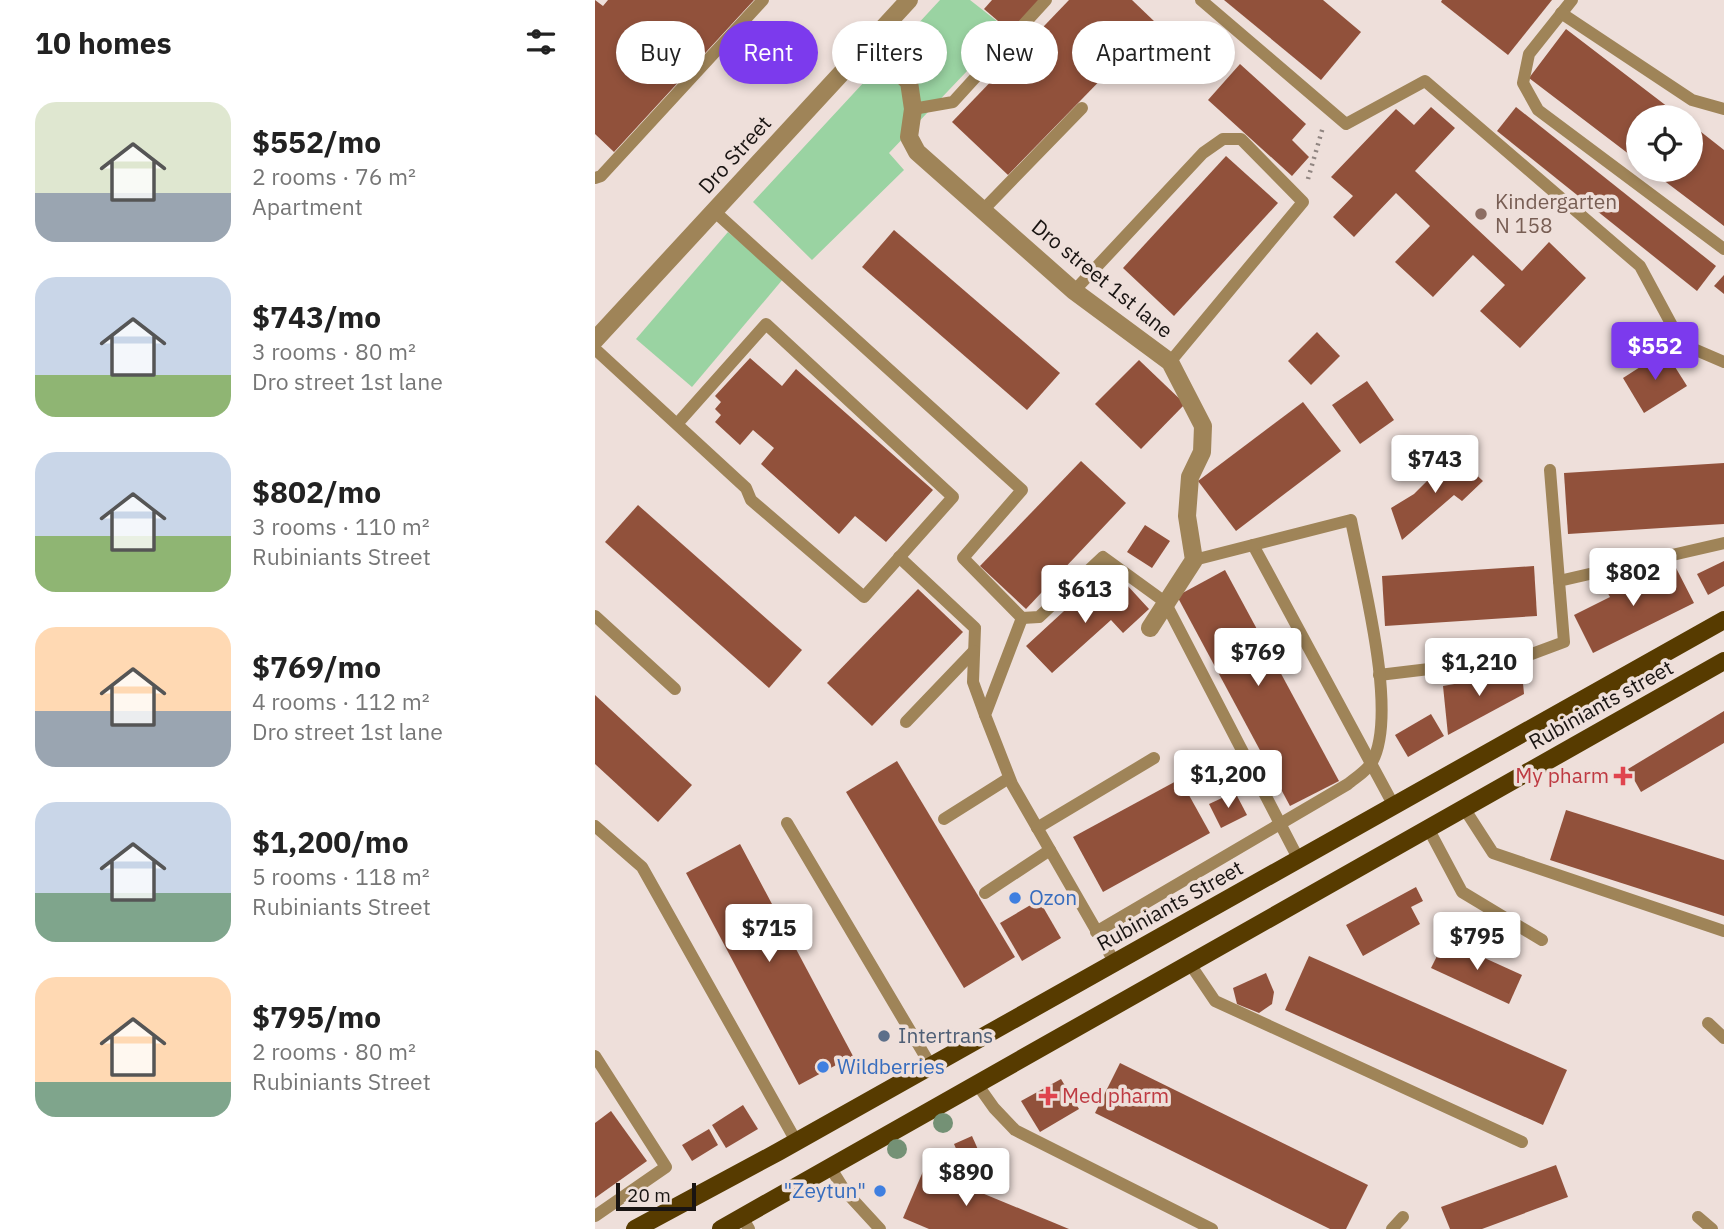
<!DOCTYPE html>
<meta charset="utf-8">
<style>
body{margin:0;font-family:"IBM Plex Sans",sans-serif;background:#f6f6f6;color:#222;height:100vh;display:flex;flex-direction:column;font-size:26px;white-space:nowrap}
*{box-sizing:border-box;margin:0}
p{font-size:23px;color:#767676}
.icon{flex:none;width:38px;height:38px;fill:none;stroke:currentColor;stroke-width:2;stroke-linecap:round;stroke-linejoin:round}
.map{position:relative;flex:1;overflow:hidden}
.panel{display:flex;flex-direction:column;background:#fff;width:595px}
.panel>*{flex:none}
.top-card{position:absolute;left:21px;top:21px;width:665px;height:63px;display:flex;gap:14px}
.tools{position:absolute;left:1031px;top:105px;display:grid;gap:14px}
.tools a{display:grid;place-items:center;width:77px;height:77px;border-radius:50%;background:#fff;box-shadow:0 4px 10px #0003;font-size:35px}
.scale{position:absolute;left:21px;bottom:18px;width:80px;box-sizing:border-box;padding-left:7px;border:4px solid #191412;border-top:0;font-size:19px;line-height:24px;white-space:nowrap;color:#191412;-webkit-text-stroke:5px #eedfda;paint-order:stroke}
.price{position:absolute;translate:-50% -60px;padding:0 16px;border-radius:7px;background:#fff;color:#222;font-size:23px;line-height:46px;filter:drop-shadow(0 2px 4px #0008)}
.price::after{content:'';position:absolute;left:50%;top:42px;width:21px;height:16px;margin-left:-10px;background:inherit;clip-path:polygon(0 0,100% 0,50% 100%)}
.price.active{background:#7c3aed;color:#fff}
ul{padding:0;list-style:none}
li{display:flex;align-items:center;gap:21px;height:175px;padding:0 35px}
li span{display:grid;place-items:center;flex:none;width:196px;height:140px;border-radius:21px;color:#555}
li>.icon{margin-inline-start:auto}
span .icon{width:84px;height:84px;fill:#fffc;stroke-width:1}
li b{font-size:30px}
h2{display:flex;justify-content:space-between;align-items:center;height:84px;padding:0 35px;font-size:30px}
.chip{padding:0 24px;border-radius:32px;background:#fff;box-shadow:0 4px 10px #0003;font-size:24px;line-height:63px}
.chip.active{background:#7c3aed;color:#fff}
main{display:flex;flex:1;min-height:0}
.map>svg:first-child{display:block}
.green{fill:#9ad3a2}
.building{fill:#91513b}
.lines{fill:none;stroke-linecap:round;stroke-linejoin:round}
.path{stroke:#908581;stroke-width:4.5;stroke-dasharray:2 5;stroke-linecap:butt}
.service{stroke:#9f8458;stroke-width:12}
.minor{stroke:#9f8458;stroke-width:18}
.tertiary{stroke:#9f8458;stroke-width:18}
.primary{stroke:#573b00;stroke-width:18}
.tree{fill:#749175}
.education-dot{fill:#8d6e63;stroke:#eedfda;stroke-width:2.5}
.health-dot{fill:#e0444e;stroke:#eedfda;stroke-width:2.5}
.shop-dot{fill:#3f7fe0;stroke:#eedfda;stroke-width:2.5}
.service-dot{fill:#5c6f8a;stroke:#eedfda;stroke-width:2.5}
.labels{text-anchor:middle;stroke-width:7;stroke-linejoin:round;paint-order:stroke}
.street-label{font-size:21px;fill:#191412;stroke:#eedfda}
.education-label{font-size:21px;fill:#785e54;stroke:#eedfda;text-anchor:start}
.health-label{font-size:21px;fill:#be3a42;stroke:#eedfda;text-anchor:end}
.shop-label{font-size:21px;fill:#366cbe;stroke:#eedfda;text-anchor:start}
.service-label{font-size:21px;fill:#4e5e75;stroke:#eedfda;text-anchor:start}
</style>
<main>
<section class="panel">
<h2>10 homes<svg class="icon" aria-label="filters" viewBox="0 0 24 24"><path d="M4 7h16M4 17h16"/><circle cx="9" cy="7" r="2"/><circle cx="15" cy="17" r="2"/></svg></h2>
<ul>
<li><span style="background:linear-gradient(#dfe7d0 65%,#9aa5b1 0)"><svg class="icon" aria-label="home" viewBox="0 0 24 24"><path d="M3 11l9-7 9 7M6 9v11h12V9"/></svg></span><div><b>$552/mo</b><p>2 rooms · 76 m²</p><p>Apartment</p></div></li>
<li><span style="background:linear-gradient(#c9d6e8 70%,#8fb573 0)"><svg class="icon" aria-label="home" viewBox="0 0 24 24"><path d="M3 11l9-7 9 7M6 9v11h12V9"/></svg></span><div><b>$743/mo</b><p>3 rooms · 80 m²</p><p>Dro street 1st lane</p></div></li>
<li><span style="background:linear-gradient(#c9d6e8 60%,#8fb573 0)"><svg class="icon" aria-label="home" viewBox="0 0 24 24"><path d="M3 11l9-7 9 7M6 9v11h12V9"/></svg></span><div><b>$802/mo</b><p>3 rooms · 110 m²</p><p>Rubiniants Street</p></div></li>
<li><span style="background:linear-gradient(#ffd9b3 60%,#9aa5b1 0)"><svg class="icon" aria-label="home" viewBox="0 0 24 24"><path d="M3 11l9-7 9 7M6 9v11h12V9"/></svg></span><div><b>$769/mo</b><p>4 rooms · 112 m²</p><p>Dro street 1st lane</p></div></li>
<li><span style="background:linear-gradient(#c9d6e8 65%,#7fa58c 0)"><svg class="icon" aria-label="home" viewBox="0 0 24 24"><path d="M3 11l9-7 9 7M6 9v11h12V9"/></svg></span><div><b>$1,200/mo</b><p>5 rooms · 118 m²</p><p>Rubiniants Street</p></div></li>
<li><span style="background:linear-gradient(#ffd9b3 75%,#7fa58c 0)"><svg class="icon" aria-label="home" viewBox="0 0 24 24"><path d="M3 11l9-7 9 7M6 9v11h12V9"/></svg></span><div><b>$795/mo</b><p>2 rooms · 80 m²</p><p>Rubiniants Street</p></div></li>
</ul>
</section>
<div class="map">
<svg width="1129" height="1229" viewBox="0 0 1129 1229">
<rect width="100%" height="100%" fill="#eedfda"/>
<g class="green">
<polygon points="345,0 375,0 412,29 294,153 309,170 217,260 158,202"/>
<polygon points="133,232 188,279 97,387 41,339"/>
</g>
<g class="building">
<polygon points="0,0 8,6 13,0 159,0 19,152 0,134"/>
<polygon points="397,0 446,0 417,33 389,9"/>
<polygon points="474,0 537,0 561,23 413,175 357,122"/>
<polygon points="629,0 728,0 766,32 726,80"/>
<polygon points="847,0 957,0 913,55 846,2"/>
<polygon points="971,29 1086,117 1043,117 1043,161 934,78"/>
<polygon points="645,64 711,124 697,140 714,157 697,176 613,100"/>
<polygon points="836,107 860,128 820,171 927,271 954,242 991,278 925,348 885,311 910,285 878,255 838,297 800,262 835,226 801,193 759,237 738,217 758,196 736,177 801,109 819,125"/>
<polygon points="921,107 1121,266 1102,291 902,131"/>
<polygon points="1096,124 1129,150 1129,226 1055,170 1096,170"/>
<polygon points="631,156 683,203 579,316 528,268"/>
<polygon points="299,230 465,373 432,410 267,267"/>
<polygon points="1129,275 1129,294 1119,286"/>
<polygon points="722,332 745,356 716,385 693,361"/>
<polygon points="1070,351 1092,386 1049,413 1028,378"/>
<polygon points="155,358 187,386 201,369 338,490 291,542 260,516 244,534 166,464 179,448 158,430 145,445 120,422 126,415 120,409 126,402 120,396"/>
<polygon points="544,360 590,404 546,449 500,404"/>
<polygon points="772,381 799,420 765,444 737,405"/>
<polygon points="708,402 746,451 641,531 603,481"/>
<polygon points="859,454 888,481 867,501 859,495 807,540 796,508 819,494"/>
<polygon points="486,461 531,503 431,609 385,566"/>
<polygon points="1129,463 1129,524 973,534 969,473"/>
<polygon points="43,505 207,650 174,688 10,542"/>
<polygon points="550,525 575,541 557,568 532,552"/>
<polygon points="1129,561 1129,586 1113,595 1102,574"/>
<polygon points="1079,564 1099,603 998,653 979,615 1015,597 1011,590 1034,578 1038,585"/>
<polygon points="939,566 942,616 790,626 787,576"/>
<polygon points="630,570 744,781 695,806 582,596"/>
<polygon points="531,584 554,609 528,633 516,620 457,673 431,646 494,588 509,604"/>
<polygon points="323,589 368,632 277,726 232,683"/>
<polygon points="927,672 929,694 853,735 848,686"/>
<polygon points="0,695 97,785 63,822 0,764"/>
<polygon points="1129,711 1129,743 1046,792 1033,769"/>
<polygon points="836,714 849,736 813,757 800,735"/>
<polygon points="302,761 420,957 369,988 251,792"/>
<polygon points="585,779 615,833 508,892 478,837"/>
<polygon points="640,792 652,815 626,828 614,804"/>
<polygon points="971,810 1129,860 1129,916 955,860"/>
<polygon points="145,844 258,1056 204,1085 91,873"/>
<polygon points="821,887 828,901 816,907 825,924 768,956 751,925"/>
<polygon points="444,900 466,938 427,961 405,923"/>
<polygon points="850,940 927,975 914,1004 836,968"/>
<polygon points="714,956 972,1070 948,1125 690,1010"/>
<polygon points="671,973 679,992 677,1004 664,1013 642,1004 638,988"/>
<polygon points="525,1063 773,1185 751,1229 735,1229 500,1113"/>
<polygon points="466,1079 484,1109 445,1132 426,1101"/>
<polygon points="148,1105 163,1129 131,1148 117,1125"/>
<polygon points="16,1111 52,1161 0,1198 0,1123"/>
<polygon points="114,1129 123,1145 97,1161 87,1145"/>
<polygon points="377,1136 389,1163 371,1171 359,1144"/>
<polygon points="961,1165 973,1197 887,1229 855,1229 846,1207"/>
<polygon points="329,1169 474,1229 334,1229 308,1218"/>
</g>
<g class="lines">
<polyline class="path" points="713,179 728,127"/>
<g class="service">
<polyline points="606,0 751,124 830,81 1045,266 1087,344 1129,362"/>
<polyline points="977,0 934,54 928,83 943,110 1129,249"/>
<polyline points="966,13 1097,100 1129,109"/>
<polyline points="318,109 358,102 451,0"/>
<polyline points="0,178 6,176 168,0"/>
<polyline points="388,210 487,108"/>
<polyline points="119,211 427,490 368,558 427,618 390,715 417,784 520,963"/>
<polyline points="479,291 608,153 628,139 646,139 708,202 575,362"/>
<polyline points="0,349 151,488 156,500 269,597 358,497 171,324 82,424"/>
<polyline points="955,470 964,581"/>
<polyline points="658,545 799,806"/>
<polyline points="304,557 380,628 378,682 390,715"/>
<polyline points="0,616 80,689"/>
<polyline points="427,618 444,617 508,557 570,602 704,860"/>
<polyline points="784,675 926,658 969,642 964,581 1129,543"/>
<polyline points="311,722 379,651"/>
<polyline points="869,808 898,853 1129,931"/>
<polyline points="349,819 414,778"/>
<polyline points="192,823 336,1066"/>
<polyline points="0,826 47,867 201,1141"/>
<polyline points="442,828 559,758"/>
<polyline points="833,828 867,892 947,940"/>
<polyline points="390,893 455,850"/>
<path d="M501 932 753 784C760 778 772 771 777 762 804 714 767 577 756 520L599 560"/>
<polyline points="595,964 620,1001 927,1142"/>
<polyline points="1113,1023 1129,1038"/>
<polyline points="0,1056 71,1167 0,1216"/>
<polyline points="382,1084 399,1108 420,1130 617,1229"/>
<polyline points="235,1167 250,1191 285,1229"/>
<polyline points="147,1217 154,1229"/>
<polyline points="1103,1217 1117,1229"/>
<polyline points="797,1229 808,1217"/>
</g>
<polyline class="minor" points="273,43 314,82 318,109 314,137 322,152 479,291 575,362 608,426 607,452 595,477 592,516 599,560 555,628"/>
<polyline class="tertiary" points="0,340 314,0"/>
<g class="primary">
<polyline points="40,1229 183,1152 1129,620"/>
<polyline points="126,1229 1129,661"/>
</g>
</g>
<g class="tree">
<circle cx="348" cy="1123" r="10"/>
<circle cx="302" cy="1149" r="10"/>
</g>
<circle class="education-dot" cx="886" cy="214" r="7"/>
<g class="health-dot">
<path d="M1024.5 765.5h7v7h7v7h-7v7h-7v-7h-7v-7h7z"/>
<path d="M449.5 1085.5h7v7h7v7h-7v7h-7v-7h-7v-7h7z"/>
</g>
<g class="shop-dot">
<circle cx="420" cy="898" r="7"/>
<circle cx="228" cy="1067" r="7"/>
<circle cx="285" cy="1191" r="7"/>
</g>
<circle class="service-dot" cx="289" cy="1036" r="7"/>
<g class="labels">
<g class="street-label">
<text transform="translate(140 155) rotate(-48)" y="7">Dro Street</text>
<text transform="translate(507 279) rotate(39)" y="7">Dro street 1st lane</text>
<text transform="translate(1006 705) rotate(-29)" y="7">Rubiniants street</text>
<text transform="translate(575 906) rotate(-29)" y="7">Rubiniants Street</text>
</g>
<g class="education-label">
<text x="900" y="209">Kindergarten<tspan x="900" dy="24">N 158</tspan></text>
</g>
<g class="health-label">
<text x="1014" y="783">My pharm</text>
<text x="467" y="1103" text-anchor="start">Med pharm</text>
</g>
<g class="shop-label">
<text x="434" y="905">Ozon</text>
<text x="242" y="1074">Wildberries</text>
<text x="271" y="1198" text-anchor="end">"Zeytun"</text>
</g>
<g class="service-label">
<text x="303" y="1043">Intertrans</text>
</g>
</g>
</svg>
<div class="tools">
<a><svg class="icon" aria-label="locate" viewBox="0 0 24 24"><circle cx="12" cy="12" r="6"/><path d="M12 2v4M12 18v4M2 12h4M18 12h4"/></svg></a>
</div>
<div class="scale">20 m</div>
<b class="price active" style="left:1060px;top:382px">$552</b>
<b class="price" style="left:840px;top:495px">$743</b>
<b class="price" style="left:1038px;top:608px">$802</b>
<b class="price" style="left:490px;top:625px">$613</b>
<b class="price" style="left:663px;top:688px">$769</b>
<b class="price" style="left:884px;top:698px">$1,210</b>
<b class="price" style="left:633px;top:810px">$1,200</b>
<b class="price" style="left:174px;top:964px">$715</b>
<b class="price" style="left:882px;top:972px">$795</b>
<b class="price" style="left:371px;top:1208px">$890</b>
<div class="top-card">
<a class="chip">Buy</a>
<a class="chip active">Rent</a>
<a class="chip">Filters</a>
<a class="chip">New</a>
<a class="chip">Apartment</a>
</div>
</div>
</main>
